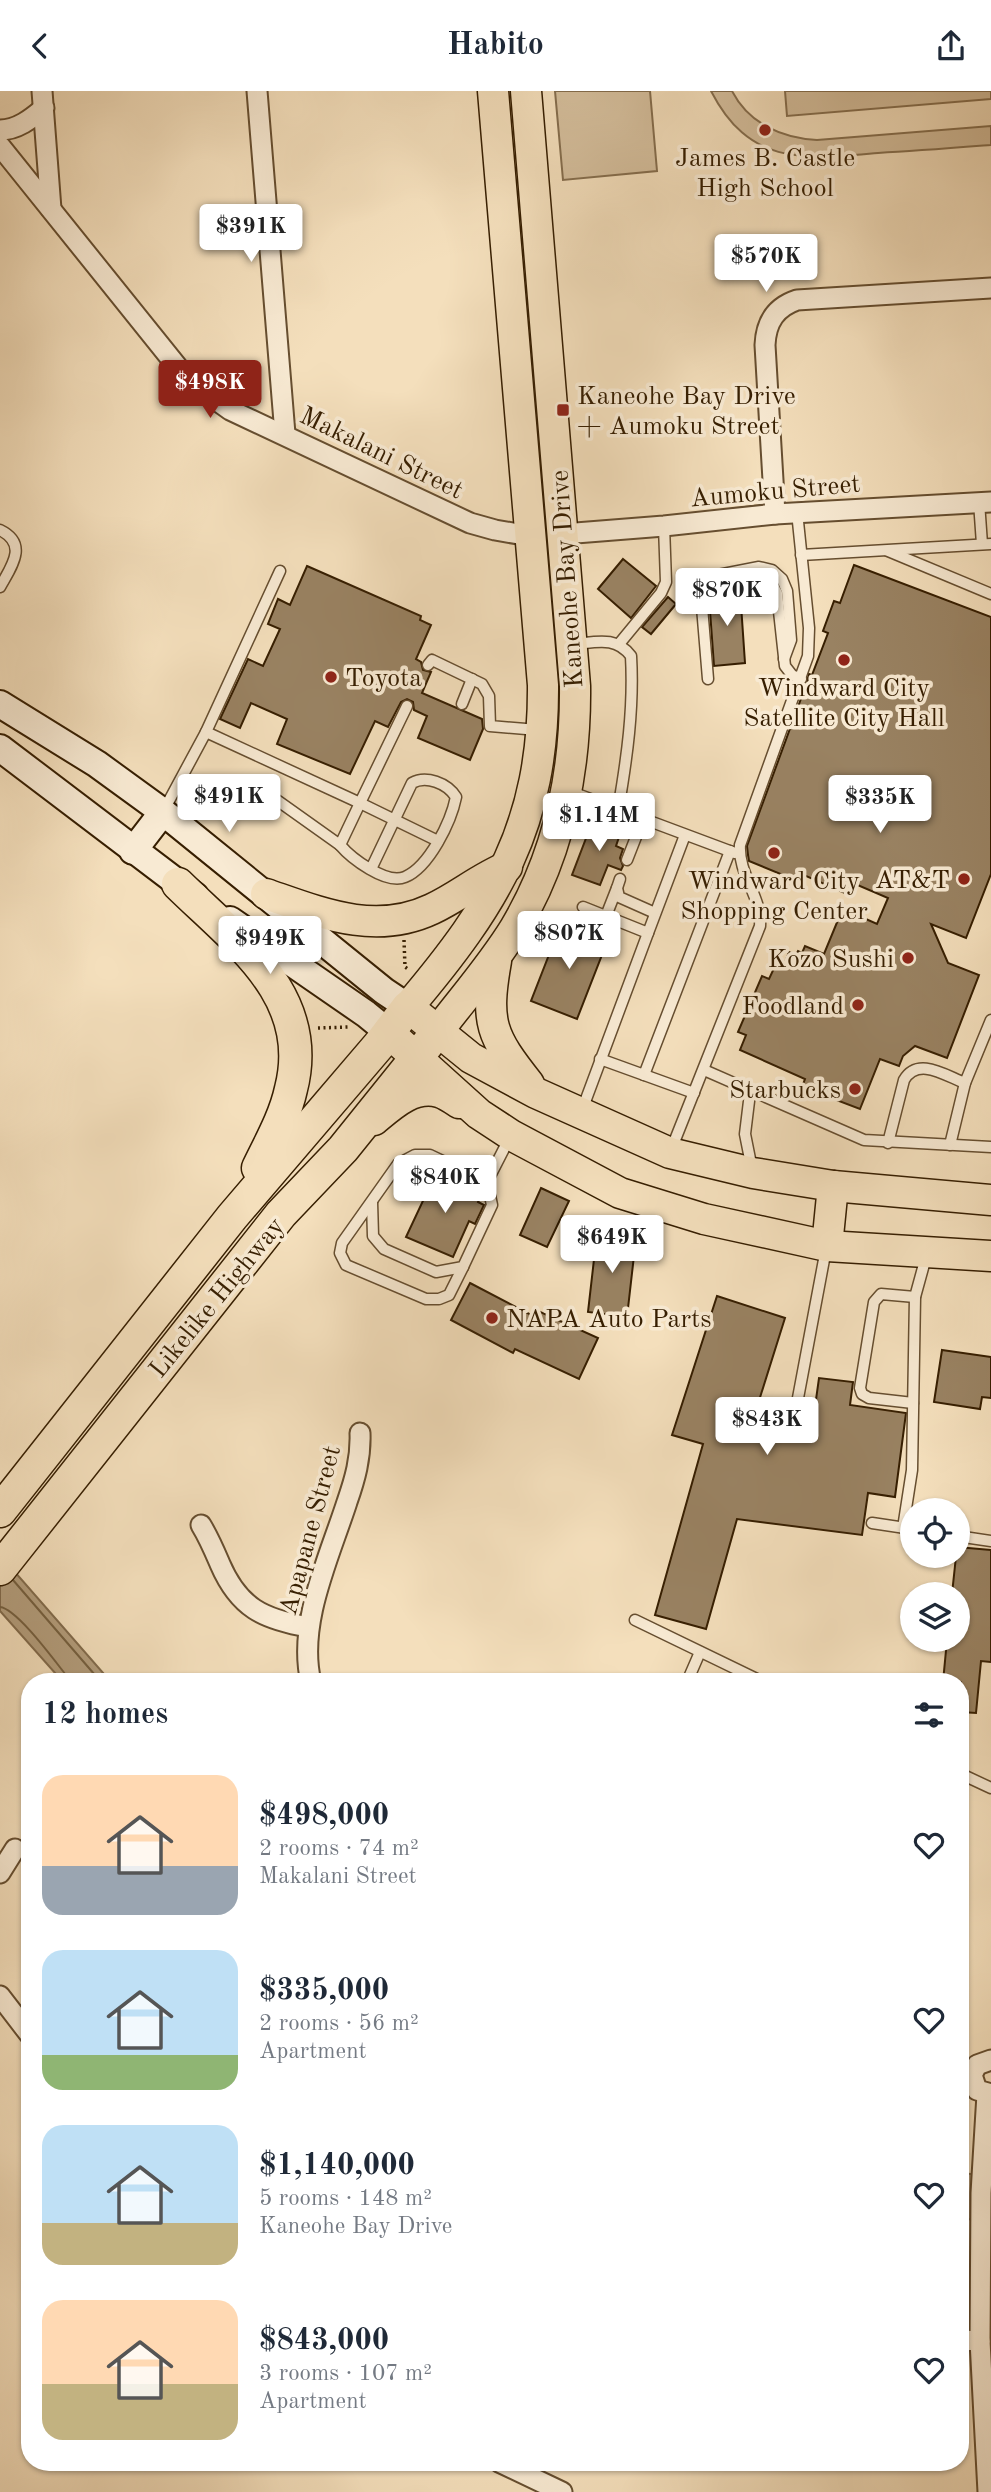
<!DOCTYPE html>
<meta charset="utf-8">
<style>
body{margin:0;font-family:"Old Standard TT",serif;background:#f2f2f3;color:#1f2937;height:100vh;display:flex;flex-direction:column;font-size:26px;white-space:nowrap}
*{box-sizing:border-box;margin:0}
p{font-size:23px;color:#747a83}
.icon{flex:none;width:38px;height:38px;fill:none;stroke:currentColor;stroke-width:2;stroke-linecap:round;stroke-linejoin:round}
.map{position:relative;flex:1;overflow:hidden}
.side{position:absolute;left:21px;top:1582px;width:948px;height:798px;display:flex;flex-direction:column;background:#fff;border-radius:28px;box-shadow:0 2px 5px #0004}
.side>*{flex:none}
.controls{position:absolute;left:900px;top:1407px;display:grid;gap:14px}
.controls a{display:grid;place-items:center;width:70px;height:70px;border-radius:50%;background:#fff;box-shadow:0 2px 5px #0004;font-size:35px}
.price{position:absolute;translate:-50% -60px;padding:0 16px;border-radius:7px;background:#fff;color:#222;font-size:23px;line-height:46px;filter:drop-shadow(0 2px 4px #0008)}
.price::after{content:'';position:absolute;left:50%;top:42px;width:21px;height:16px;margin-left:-10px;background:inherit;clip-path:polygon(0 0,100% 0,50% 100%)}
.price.on{background:#8f2418;color:#fff}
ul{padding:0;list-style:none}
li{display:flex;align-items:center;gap:21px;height:175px;padding:0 21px}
li span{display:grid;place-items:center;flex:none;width:196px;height:140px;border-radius:21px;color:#555}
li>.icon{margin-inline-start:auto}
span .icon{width:84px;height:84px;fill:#fffc;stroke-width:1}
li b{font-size:30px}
h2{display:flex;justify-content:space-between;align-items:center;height:84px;padding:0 21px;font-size:30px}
header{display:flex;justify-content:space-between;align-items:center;height:91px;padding:0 21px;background:#fff;font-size:32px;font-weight:800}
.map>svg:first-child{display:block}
.green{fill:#d4be9c;stroke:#856e4e;stroke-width:2}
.water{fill:#b39d7c;stroke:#816a4b;stroke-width:2}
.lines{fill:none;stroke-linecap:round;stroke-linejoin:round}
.shore{stroke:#745e3e;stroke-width:2}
.building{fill:#998262;stroke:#361e01;stroke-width:2}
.service-casing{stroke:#664e30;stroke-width:13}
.minor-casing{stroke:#664e30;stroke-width:23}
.secondary-casing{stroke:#361e01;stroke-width:30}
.primary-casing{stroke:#361e01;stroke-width:33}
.trunk-casing{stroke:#361e01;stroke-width:35}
.path{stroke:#361e01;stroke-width:3.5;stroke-dasharray:2 3.5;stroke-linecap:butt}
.service{stroke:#f8ead3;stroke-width:10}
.minor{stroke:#f8ead3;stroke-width:19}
.secondary{stroke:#f8ead3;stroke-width:26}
.primary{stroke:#f4dfbc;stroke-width:30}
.trunk{stroke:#f4dfbc;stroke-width:32}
.poi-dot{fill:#8f2418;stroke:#f8ead3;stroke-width:2.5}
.labels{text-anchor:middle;stroke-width:7;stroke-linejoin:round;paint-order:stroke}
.poi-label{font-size:26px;fill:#361e01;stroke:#f8ead3;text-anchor:end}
.street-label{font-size:26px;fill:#361e01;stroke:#f8ead3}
</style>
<header><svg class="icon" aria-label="back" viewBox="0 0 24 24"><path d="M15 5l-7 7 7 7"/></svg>Habito<svg class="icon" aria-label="share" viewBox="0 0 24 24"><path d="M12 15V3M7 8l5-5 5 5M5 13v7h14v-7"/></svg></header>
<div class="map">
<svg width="991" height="2401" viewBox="0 0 991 2401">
<rect width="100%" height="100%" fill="#f4dfbc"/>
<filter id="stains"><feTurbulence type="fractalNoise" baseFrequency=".00286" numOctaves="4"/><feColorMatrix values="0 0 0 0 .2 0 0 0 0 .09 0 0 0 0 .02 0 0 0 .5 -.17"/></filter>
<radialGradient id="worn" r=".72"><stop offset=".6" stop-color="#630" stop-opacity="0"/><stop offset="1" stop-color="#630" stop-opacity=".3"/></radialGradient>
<g class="green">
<polygon points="555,0 650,0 657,80 563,89"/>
<path d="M711 0H732C749 33 782 47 817 49L991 35V54C953 57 916 60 878 62 805 68 750 76 711 0Z"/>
<polygon points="785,0 991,0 991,8 787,25"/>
</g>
<g class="water">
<polygon points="0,1464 111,1591 63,1591 0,1520"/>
<polygon points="961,2082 991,2085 991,2129 961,2128"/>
</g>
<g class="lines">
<g class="shore">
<polyline points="13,1489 101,1591"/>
<path d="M0 1516C17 1518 54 1569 66 1584L68 1591"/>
</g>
</g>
<g class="building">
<polygon points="623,468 656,495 631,527 598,498"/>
<polygon points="854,474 991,526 991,783 966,847 931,833 948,872 979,884 947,967 915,955 903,965 899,975 880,968 860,1018 802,996 805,988 740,959 746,944 738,941 762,885 769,888 776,873 783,876 789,861 796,864 798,860 802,862 805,855 824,863 838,829 850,821 877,833 888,807 853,792 847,803 804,784 795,789 749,770 748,764 747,755 806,594 809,583 812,584 828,542 823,540 834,510 840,512"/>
<polygon points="307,475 421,525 420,529 431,534 416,568 421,571 423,579 431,581 422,602 482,628 483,638 470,669 418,647 427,625 414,619 413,611 407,608 401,611 388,636 375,630 350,683 277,653 287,628 251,612 240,637 220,628 248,568 263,575 280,538 268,533 278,508 290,514"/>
<polygon points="740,499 745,572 714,575 709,506 712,501"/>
<polygon points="668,506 676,513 651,543 642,536"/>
<polygon points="593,729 621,740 616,755 623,758 620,767 623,775 621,779 608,774 600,794 572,784"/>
<polygon points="561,833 607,851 577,928 531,910"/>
<polygon points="436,1082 482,1102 478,1111 484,1114 475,1133 469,1130 453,1166 406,1146"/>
<polygon points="541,1097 569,1110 547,1156 520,1144"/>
<polygon points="597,1142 636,1147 627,1226 588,1221"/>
<polygon points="470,1192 533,1225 536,1219 598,1247 579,1288 515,1258 513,1262 451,1229"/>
<polygon points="717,1205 785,1227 757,1316 814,1323 819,1287 853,1291 850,1314 906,1322 895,1406 868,1402 862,1444 737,1428 706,1538 655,1524 703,1353 672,1344"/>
<polygon points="942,1259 991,1266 991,1307 982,1306 980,1318 934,1311"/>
<polygon points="957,1456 991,1459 991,1571 981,1570 976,1622 961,1621 961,1591 943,1591 947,1549 957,1549 957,1503 952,1503"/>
</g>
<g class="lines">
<g class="service-casing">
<g id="service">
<polyline points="979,411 982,453"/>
<path d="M0 439C29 453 11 476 0 496"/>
<polyline points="888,460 991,503"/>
<polyline points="801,464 991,453"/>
<path d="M734 485C751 486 769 483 777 502L785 575 792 584 801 588"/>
<path d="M575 553C597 551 616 545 631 565 634 617 627 667 618 719"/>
<polyline points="619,553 661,502 666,491 664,435"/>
<polyline points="428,574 432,569 482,593 489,605 490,635 538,639"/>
<polyline points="708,588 701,504 713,485 759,476 772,479 782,488 787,500 791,549 784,568"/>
<polyline points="462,613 472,588"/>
<polyline points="407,615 360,712 438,750"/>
<path d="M206 641 360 712 340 754C351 767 386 794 405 786 429 776 451 731 456 706 447 692 426 684 412 692L371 778"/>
<polyline points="257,695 340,754"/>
<polyline points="569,700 735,762"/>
<polyline points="164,719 206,641 280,480"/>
<polyline points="627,769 643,728"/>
<polyline points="620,788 617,797 619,806 655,822"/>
<polyline points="606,825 617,797"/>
<polyline points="648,842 685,744"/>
<polyline points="600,968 694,1002"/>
<polyline points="704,979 864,1049 991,1056"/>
<polyline points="644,984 730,760"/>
<polyline points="582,1019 648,842 583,816"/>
<path d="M888 1052 904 989C918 965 946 985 965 992"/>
<polyline points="950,1054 965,992 991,929"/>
<path d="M671 1059 760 835C762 805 738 784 740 754L808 565 809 537 797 421"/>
<polyline points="752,1078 745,1043 750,1002 756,1003"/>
<polyline points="372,1111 373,1145 384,1158 436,1181 463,1176 492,1114 487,1091 509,1048"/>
<polyline points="463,1176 449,1204 439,1208 426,1208 346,1174 340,1162 342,1152 398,1073 415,1064 430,1064 487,1091"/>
<polyline points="798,1307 826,1158"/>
<polyline points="913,1312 869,1307 862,1303 860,1297 874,1211 881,1203 915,1206"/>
<polyline points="872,1432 912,1438"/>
<polyline points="903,1437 912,1379 915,1206 926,1166"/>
<polyline points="957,1445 991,1450"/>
<polyline points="635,1529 763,1591"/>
<polyline points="687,1591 700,1561"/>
<polyline points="961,1683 991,1697"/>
</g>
</g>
<g class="minor-casing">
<g id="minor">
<polyline points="42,0 51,118"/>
<polyline points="257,0 285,343"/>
<path d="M0 39C17 39 31 28 44 17"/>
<polyline points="0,55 180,279 195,294 230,319 470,432 495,439 530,445"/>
<path d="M775 423 765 254C766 231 776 216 797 209L991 197"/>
<polyline points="563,443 664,435 775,423 991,411"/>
<path d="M201 1434C209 1447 214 1459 220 1473 239 1517 263 1528 308 1536"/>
<path d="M311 1591C297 1533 329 1467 347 1411 355 1388 361 1367 360 1342"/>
<polyline points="0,1782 15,1758"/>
<polyline points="0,1905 30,1944"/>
<polyline points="991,1969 977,1974 972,1984 977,1999 991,2003"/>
<polyline points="987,2003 981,2102 980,2250 988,2401"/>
<polyline points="961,2249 980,2250"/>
<polyline points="499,2371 562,2401"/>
</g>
</g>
<g class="secondary-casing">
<g id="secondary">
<polyline points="0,613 97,673 163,721 384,900 408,916"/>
<polyline points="0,657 195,805"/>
<polyline points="133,760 163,721"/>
<polyline points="230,829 366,923 388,941"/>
</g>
</g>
<g class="primary-casing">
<g id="primary">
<path d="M493 0 543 594C544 735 496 812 408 916L471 967 536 1002 670 1062 753 1082 833 1095 991 1109"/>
<path d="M266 803C321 822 375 845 432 818 458 806 480 787 507 776"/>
<path d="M496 870C485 932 491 945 529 993"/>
<path d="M438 940C464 906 493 873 515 837 559 763 576 680 575 595L526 0"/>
<polyline points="388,941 479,1023 511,1044 620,1102 704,1128 827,1155 991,1165"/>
<path d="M374 1029C392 1014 413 994 439 1001 446 1003 453 1008 459 1012"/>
<polyline points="827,1155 833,1095"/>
</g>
</g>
<g class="trunk-casing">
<g id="trunk">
<path d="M178 793C237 851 315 905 291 998 285 1026 270 1052 258 1077"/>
<polyline points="0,1420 232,1126 379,954 408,916"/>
<polyline points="0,1478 281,1123 343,1058 438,940"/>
</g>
</g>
<g class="path">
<polyline points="404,849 405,876 408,878"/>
<polyline points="318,937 348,936"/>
</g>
<use href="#service" class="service"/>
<use href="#minor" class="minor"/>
<use href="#secondary" class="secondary"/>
<use href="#primary" class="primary"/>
<use href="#trunk" class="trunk"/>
</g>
<g class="poi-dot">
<circle cx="765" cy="39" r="7"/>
<rect x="556" y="312" width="14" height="14" rx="3.5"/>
<circle cx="844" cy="569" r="7"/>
<circle cx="331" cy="586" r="7"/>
<circle cx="774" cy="762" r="7"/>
<circle cx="964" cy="788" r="7"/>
<circle cx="908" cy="867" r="7"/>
<circle cx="858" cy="914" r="7"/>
<circle cx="855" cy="998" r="7"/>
<circle cx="492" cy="1227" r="7"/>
</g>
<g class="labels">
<g class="poi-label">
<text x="765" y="75" text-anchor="middle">James B. Castle<tspan x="765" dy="30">High School</tspan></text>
<text x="577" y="313" text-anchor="start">Kaneohe Bay Drive<tspan x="577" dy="30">+ Aumoku Street</tspan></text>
<text x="345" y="595" text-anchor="start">Toyota</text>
<text x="844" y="605" text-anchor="middle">Windward City<tspan x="844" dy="30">Satellite City Hall</tspan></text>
<text x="950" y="797">AT&amp;T</text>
<text x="774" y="798" text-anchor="middle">Windward City<tspan x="774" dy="30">Shopping Center</tspan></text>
<text x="894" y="876">Kozo Sushi</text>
<text x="844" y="923">Foodland</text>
<text x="841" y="1007">Starbucks</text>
<text x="506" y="1236" text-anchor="start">NAPA Auto Parts</text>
</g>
<g class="street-label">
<text transform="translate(382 361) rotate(26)" y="9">Makalani Street</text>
<text transform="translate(775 399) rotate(-5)" y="9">Aumoku Street</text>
<text transform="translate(566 488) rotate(-94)" y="9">Kaneohe Bay Drive</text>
<text transform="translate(216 1206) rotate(-51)" y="9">Likelike Highway</text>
<text transform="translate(309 1439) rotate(-75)" y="9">Apapane Street</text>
</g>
</g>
<rect width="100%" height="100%" filter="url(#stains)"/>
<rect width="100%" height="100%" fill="url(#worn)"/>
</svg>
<div class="controls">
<a><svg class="icon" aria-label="locate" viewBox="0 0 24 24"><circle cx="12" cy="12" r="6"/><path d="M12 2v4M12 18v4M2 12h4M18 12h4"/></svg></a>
<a><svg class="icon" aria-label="layers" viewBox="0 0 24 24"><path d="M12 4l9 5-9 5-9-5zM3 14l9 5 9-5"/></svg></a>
</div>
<b class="price" style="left:251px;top:173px">$391K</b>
<b class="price" style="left:766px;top:203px">$570K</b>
<b class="price on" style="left:210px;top:329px">$498K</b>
<b class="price" style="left:727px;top:537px">$870K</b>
<b class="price" style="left:229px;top:743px">$491K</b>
<b class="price" style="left:880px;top:744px">$335K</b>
<b class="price" style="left:599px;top:762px">$1.14M</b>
<b class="price" style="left:569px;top:880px">$807K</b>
<b class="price" style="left:270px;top:885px">$949K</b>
<b class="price" style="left:445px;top:1124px">$840K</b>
<b class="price" style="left:612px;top:1184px">$649K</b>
<b class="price" style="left:767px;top:1366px">$843K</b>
<section class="side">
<h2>12 homes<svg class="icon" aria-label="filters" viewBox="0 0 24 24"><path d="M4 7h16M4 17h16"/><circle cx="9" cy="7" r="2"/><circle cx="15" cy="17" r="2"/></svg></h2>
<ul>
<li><span style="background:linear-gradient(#ffd9b3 65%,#9aa5b1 0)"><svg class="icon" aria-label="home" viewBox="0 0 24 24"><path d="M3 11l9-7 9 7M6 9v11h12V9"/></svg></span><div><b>$498,000</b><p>2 rooms · 74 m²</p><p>Makalani Street</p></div><svg class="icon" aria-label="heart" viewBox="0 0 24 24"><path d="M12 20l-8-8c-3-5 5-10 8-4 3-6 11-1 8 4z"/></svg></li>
<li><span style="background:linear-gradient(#bfe0f5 75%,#8fb573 0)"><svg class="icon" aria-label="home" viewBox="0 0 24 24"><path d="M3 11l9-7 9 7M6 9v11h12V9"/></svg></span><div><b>$335,000</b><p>2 rooms · 56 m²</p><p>Apartment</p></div><svg class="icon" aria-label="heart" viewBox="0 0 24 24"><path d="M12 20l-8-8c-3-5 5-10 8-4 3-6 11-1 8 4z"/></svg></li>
<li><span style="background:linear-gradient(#bfe0f5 70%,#c2b280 0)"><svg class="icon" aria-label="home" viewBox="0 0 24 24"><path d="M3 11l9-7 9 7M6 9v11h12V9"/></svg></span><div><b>$1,140,000</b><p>5 rooms · 148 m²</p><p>Kaneohe Bay Drive</p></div><svg class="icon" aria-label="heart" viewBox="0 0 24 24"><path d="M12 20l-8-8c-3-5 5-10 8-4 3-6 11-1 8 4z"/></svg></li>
<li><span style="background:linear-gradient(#ffd9b3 60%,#c2b280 0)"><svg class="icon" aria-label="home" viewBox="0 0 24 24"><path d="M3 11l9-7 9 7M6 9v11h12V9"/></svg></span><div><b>$843,000</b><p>3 rooms · 107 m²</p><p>Apartment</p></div><svg class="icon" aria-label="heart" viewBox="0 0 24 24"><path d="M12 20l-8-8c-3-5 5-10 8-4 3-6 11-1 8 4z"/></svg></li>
</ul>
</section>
</div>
